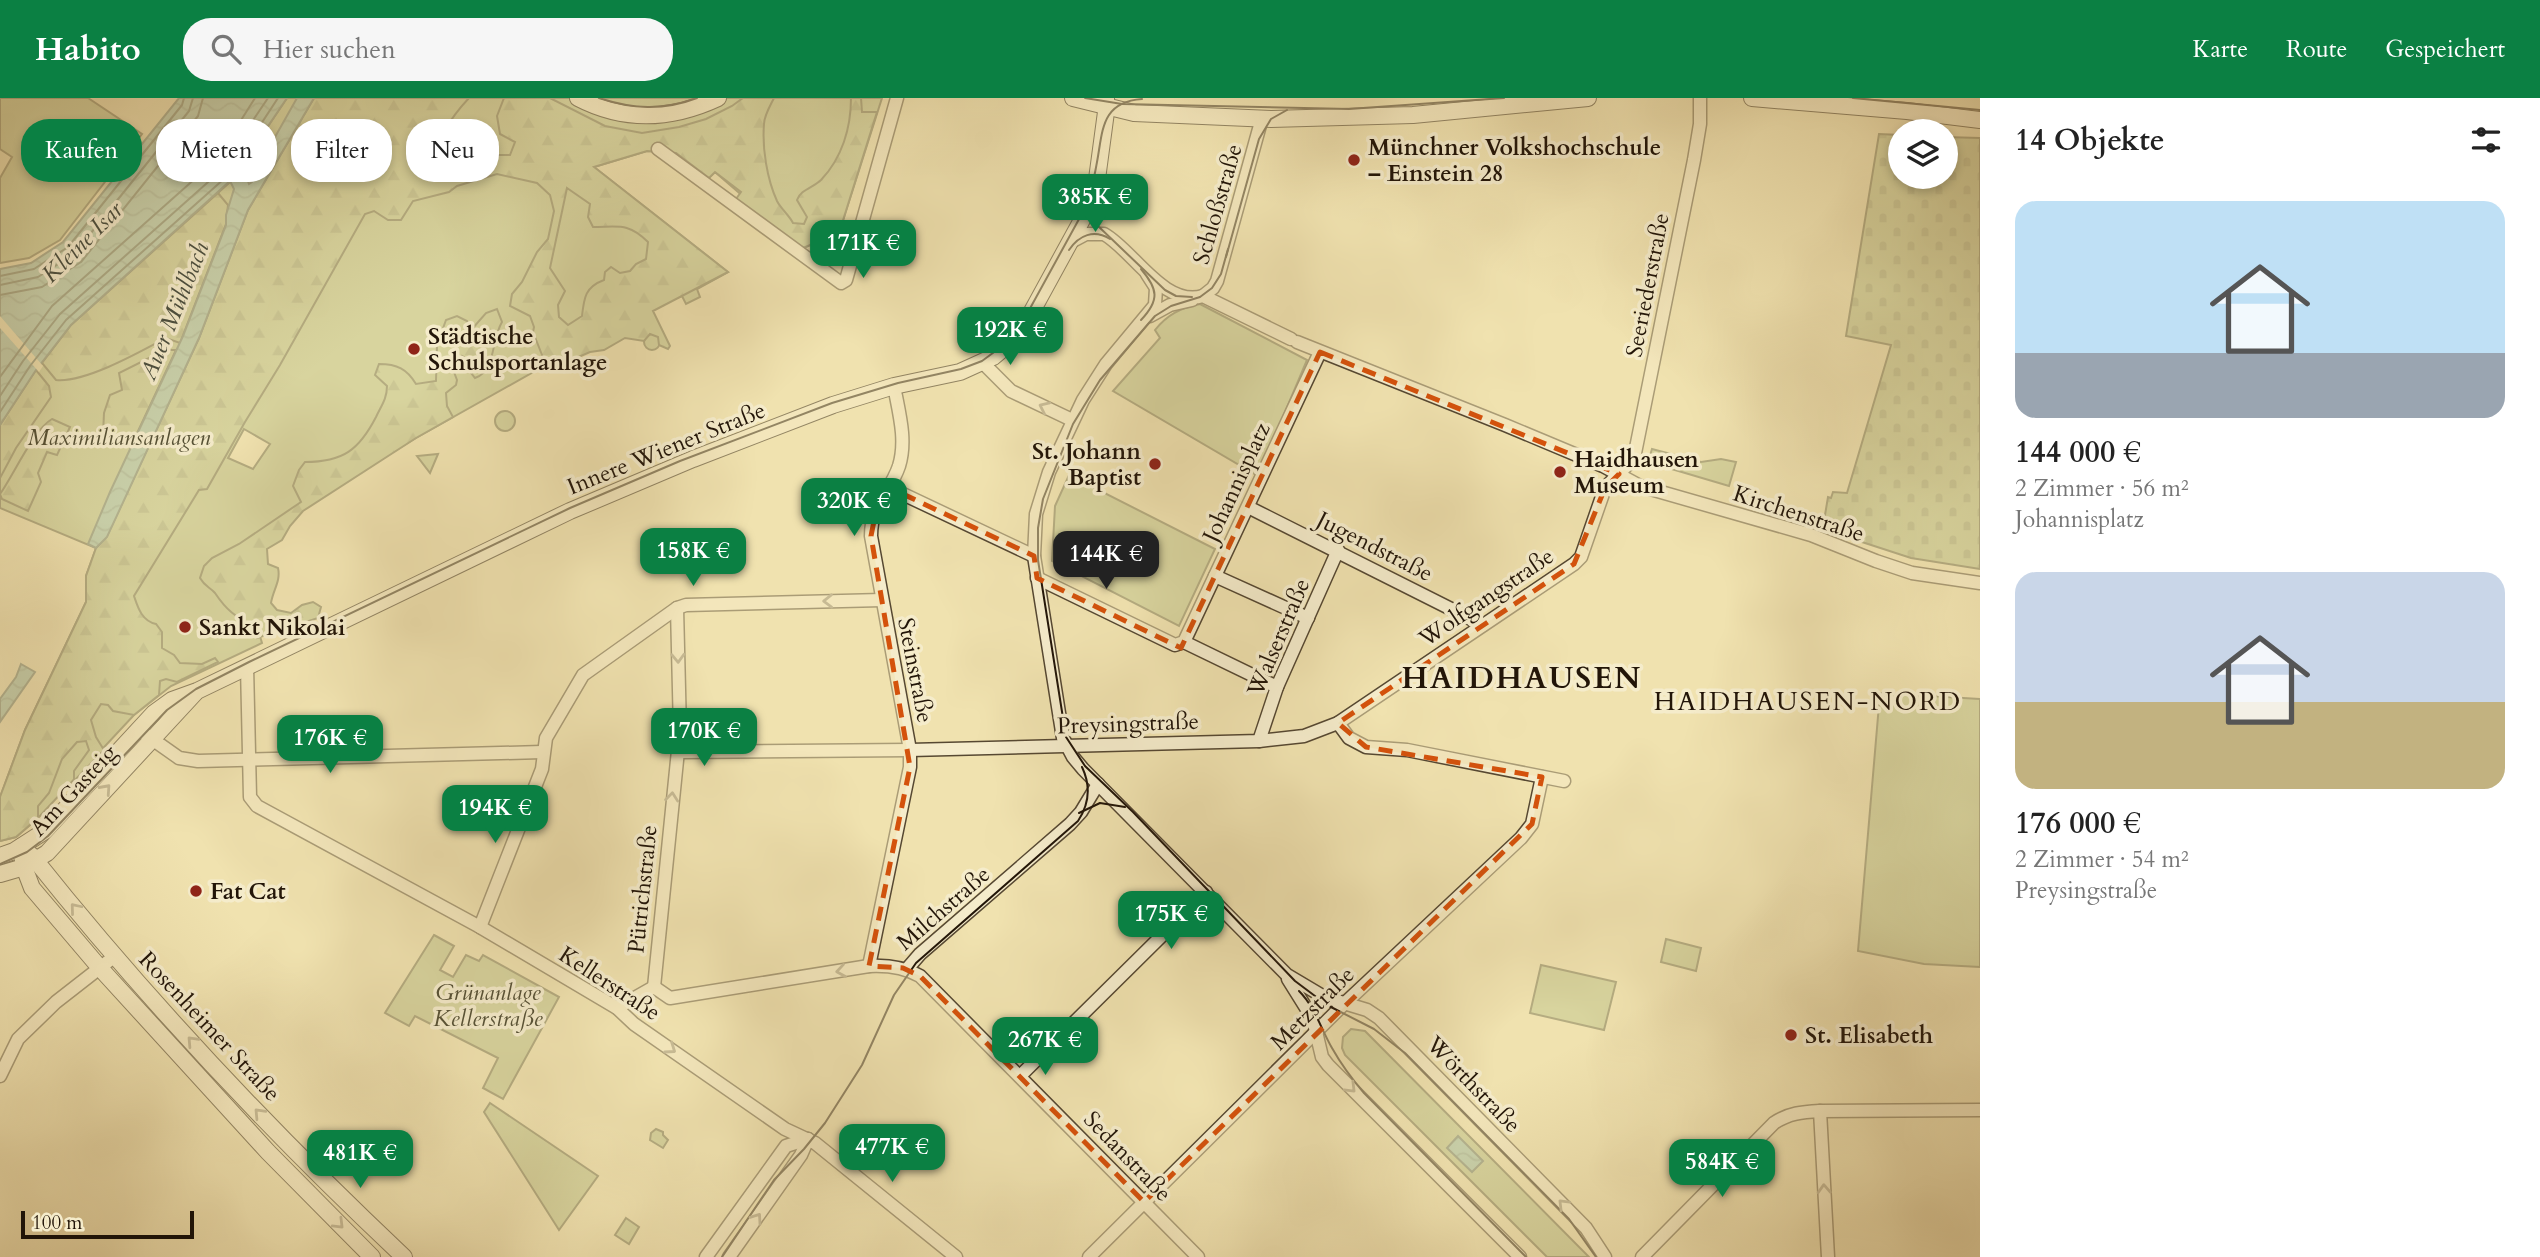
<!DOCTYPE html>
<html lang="de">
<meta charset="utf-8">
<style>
body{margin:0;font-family:Cardo,serif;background:#f6f6f6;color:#222;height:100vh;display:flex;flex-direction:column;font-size:26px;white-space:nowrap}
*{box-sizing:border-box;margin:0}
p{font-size:23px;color:#767676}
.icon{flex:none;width:38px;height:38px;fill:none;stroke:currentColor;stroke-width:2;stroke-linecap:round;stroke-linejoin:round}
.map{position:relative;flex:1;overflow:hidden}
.panel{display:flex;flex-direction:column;background:#fff;width:560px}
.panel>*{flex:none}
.banner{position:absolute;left:21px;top:21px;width:665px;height:63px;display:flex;gap:14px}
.buttons{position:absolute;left:1888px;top:21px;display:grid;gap:14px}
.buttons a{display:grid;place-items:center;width:70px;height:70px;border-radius:50%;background:#fff;box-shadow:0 4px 10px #0003;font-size:35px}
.scale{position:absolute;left:21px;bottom:18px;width:173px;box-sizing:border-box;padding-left:7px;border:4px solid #221508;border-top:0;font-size:19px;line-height:24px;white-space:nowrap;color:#221508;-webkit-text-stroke:5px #f5eccb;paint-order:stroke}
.price{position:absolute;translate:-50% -60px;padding:0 16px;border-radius:14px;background:#0b8043;color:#fff;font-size:23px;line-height:46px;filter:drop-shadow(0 2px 4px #0008)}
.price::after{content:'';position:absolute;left:50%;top:42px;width:21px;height:16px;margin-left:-10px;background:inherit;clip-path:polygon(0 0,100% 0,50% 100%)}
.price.on{background:#222;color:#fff}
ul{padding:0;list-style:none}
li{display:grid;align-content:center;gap:14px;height:371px;padding:0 35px}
li span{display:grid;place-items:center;height:217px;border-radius:21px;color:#555}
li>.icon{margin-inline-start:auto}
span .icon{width:126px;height:126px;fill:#fffc;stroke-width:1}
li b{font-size:30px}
h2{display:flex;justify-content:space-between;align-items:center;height:84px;padding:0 35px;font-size:30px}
.pill{padding:0 24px;border-radius:28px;background:#fff;box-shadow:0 4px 10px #0003;font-size:24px;line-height:63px}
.pill.on{background:#0b8043;color:#fff}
header{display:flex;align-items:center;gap:42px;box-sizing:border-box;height:98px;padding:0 35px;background:#0b8043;color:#fff}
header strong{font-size:33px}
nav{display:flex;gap:38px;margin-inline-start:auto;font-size:24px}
.search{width:490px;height:63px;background:#f6f6f6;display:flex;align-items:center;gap:18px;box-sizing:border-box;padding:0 24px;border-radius:28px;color:#767676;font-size:26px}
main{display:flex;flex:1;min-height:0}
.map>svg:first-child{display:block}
.green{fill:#bac38a;stroke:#6e6c49;stroke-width:2;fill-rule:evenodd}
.forest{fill:url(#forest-firs);stroke:#6e6c49;stroke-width:2;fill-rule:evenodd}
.cemetery{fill:url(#cemetery-stones);stroke:#6e6c49;stroke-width:2}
.water{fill:url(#water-waves);stroke:#6b7a68;stroke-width:2}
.pier{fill:#f0e2af}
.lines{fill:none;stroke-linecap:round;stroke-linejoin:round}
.shore{stroke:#5e6a58;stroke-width:2}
.street-casing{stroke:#564832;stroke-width:15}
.secondary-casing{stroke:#221508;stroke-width:18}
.street{stroke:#f5eccb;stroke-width:12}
.secondary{stroke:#f5eccb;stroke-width:16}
.tram{stroke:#221508;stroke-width:2}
.oneway{stroke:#968b73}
.marked{fill:none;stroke:#d4520c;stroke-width:5;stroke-dasharray:14 9;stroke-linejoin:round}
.poi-dot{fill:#8f2418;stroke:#f5eccb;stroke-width:2.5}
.labels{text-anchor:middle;stroke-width:7;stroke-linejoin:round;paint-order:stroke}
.poi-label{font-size:23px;font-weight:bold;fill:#221508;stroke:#f5eccb;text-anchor:start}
.street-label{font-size:23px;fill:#221508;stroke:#f5eccb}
.park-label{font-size:23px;font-style:italic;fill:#575236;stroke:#f5eccb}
.water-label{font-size:24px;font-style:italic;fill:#4c5040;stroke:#f5eccb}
.quarter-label{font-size:26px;letter-spacing:2px;fill:#221508;stroke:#f5eccb}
.district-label{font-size:30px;font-weight:bold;letter-spacing:2px;fill:#221508;stroke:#f5eccb}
</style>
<header>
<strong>Habito</strong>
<div class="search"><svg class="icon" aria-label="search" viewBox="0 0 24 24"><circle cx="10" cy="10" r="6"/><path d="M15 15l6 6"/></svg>Hier suchen</div>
<nav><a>Karte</a><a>Route</a><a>Gespeichert</a></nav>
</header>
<main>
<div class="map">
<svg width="1980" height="1159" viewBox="0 0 1980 1159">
<defs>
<pattern id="forest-firs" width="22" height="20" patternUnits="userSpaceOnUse" patternTransform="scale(1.75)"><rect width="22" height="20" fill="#bac38a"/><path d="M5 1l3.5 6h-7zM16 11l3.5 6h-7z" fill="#a0a776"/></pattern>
<pattern id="cemetery-stones" width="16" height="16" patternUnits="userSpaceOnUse" patternTransform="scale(1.75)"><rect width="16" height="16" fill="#bac38a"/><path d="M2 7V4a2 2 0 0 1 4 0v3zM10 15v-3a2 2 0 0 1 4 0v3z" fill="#a0a776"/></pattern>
<pattern id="water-waves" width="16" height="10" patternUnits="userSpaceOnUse" patternTransform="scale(1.75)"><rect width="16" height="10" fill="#9bbea8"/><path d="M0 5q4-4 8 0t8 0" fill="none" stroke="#85a28f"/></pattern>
</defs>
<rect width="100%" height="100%" fill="#f0e2af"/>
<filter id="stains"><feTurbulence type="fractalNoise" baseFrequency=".00286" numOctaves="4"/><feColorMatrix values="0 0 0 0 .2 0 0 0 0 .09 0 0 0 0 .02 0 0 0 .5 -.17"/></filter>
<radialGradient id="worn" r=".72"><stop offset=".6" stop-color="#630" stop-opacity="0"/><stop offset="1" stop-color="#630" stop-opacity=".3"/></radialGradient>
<g class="green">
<polygon points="0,0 88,0 142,36 60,142 29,160 0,165 0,80 12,59 0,51"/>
<path d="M287 0H882L839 135 803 150 715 74 709 80 676 55 647 53 594 69 728 174 697 191 700 199 686 206 682 198 674 201 546 267 416 340 300 411 236 458 262 545 171 588 134 617 38 720 16 739 0 743V699L25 632 86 504V478L96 450 0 410V327L36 272 71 227 230 84ZM244 331 270 346 253 371 228 360Z"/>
<path d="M1200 206 1307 262 1258 378 1113 293 1160 240 1155 232C1167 217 1180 210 1200 206Z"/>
<circle cx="652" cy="244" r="8"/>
<circle cx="505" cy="323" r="10"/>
<polygon points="1652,351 1701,364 1721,361 1736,364 1729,388 1648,364"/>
<polygon points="438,356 430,375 417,358"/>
<polygon points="1069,377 1215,451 1179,528 1052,463 1055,408"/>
<polygon points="1880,595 1980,601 1980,869 1924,866 1858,853"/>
<polygon points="434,837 454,848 440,872 453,879 466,857 479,863 483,857 559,899 503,1001 483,990 498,960 415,918 409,928 385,915"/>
<polygon points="1666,841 1701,850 1696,873 1661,864"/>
<polygon points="1541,867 1616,884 1604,932 1530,915"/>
<polygon points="1351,931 1365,933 1589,1159 1547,1159 1345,957 1342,950 1343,939"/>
<polygon points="490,1005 598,1078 559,1132 484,1014"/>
<polygon points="656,1031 663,1034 663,1037 668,1042 663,1050 650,1042 651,1035"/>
<polygon points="626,1120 639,1129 629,1146 615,1137"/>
</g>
<g class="forest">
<path d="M314 0H469C450 20 435 46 427 73L449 69 456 53 487 57H510L515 44 500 36 497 18 504 0H550L605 28 642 35 679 29 706 21 732 8 743 0H774C770 8 764 18 764 26 762 50 767 81 777 103 781 111 789 117 793 125L804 126 807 119 797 102C800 92 814 89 821 82 842 60 851 30 851 0H861L862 14H877L839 135 803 150 736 101 741 94 715 74 709 80 676 55 647 53 594 69 728 174 653 213 670 248 668 251 659 247 658 239 650 236 644 243 625 240 604 252 590 254 560 267H546L533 234 534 229 530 218 510 208 512 196 522 184 537 154 548 141 554 113 550 97 537 85 497 76 457 88 449 94 413 103 401 122H388L374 113 365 116 280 267 245 324 207 391 199 392 134 498C138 510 142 523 156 526L162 534V550L174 557 180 565 202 566 215 560 218 564 177 584 166 581 160 583 159 597 134 617 113 613 108 607 101 606 91 622 96 639 104 652 74 683V673L89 652 86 643 77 644 62 661 49 695 38 708V720L16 739 0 743V699L25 632 86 504V478L96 450 107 438 199 240 248 112ZM567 90 590 106 588 119 593 129C618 129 628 124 648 144L646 161 636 166 630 173 620 175 611 169 605 174 604 182C585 189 584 200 582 218L568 227 559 219 558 207 565 193 550 170Z"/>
<path d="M218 95 228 107 226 126 180 245 166 240C140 254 85 285 56 282L42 265 71 227Z"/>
<path d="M497 211 502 224C491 242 496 273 475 280L468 271 470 263 462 258 454 274 457 282 456 287 446 295 447 308 453 319 416 340 303 413 290 428 282 442 267 451 268 466 278 470C281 483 273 492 271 505L277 512 291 515 302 507 313 504 321 509 318 520 257 540 253 528C235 518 227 513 215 495 210 489 205 489 200 480L204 468 212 460 239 446 301 404 293 388 299 372 305 364C343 364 359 352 376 319 381 308 387 301 387 288L375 277 379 266C397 266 407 271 416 286L436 283 437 247 446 222 457 218 467 223 472 231 486 215Z"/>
<polygon points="165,252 176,252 132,346 103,337 104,315 110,297 122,292 119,275"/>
<polygon points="36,272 49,288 51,299 16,350 0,380 0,327"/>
<path d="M52 321 70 329 57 357 47 354 38 375 41 384 28 413 2 401 0 396C13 378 34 331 52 321Z"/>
</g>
<polygon class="cemetery" points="1879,36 1900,37 1900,79 1946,79 1946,39 1980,40 1980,471 1911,460 1862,444 1824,423 1828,399 1831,400 1833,394 1847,395 1891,247 1846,238"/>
<g class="water">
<polygon points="179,0 287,0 242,67 249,86 252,84 253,78 297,0 314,0 248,112 199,240 107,439 96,450 88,446 110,394 183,238 226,127 226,117 234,91 230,83 71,227 36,272 0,327 0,171 31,165 63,144"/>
<polygon points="21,566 35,574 0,624 0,601 16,579"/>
<polygon points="1458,1038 1483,1063 1472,1074 1447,1050"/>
</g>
<polygon class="pier" points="0,218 43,268 39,274 0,230"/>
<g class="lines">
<g class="shore">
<polyline points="0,178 34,171 68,149 182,7 184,0"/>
<polyline points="0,187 38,179 74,156 189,13 193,0"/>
<polyline points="0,197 42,189 81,164 198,18 203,0"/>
<polyline points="0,279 52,208 216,62 255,0"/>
<polyline points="0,298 23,263 60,216 225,69 229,58 268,0"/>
<polyline points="0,314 30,268 66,222 225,80 236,76 236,64 278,0"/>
</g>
<g class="street-casing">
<g id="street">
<polyline points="658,51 841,185 846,182 897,0"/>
<path d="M1071 144 1086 136H1104C1133 152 1164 210 1203 198L1291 241"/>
<polyline points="1147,176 1156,190 1155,207 1106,266 1083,302 1049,374 1036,416 1034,458 1063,640 1073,659 1083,671 1287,877 1324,899 1367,912 1379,920 1586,1130 1605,1159"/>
<polyline points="1203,198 1213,190 1217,183 1262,20"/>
<polyline points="1150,218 1170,207 1192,202"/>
<polyline points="1297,244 1505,327 1603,368 1640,388 1811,437 1876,463 1912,475 1980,485"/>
<polyline points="983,265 1011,293 1072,322"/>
<polyline points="888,389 1034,458"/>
<polyline points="1248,409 1483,527"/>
<polyline points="1215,478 1308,520"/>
<polyline points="1037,480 1175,547 1184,544 1320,254"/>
<polyline points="1184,544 1277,589"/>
<polyline points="247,568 250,699 257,708 480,829 617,910 634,926 785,1031 815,1045 956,1159"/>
<polyline points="1338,625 1349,640 1366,649 1407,652 1564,683"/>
<polyline points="145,636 179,660 198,663 542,654"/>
<polyline points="1259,643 1277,589 1338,452"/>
<polyline points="678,654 910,652 1259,643 1304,638 1338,625 1574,466 1581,459 1605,390 1634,360 1694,62 1700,26 1700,0"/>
<polyline points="480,829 542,671 546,640 583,577 677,510 686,507 882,502"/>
<path d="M869 868 910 669V652L871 438C871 406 890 395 899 368 907 342 899 315 894 288"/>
<polyline points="907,871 920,856 1070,726 1081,714 1098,686"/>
<polyline points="1288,881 1313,921 1322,959 1328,967 1520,1159"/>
<path d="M654 889 670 900 869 868C888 867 904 869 920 878L1198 1159"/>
<polyline points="654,889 680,633 677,510"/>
<polyline points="617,910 654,889"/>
<polyline points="0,978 18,941 56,904 115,858"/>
<polyline points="1020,978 1206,794"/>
<polyline points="1820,1013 1828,1159"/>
<polyline points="706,1159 786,1048 808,1041"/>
<polyline points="729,1159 801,1057 808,1041"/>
<polyline points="1089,1159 1343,907 1521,740 1532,726 1542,679"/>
<path d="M1642 1159 1774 1025C1789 1015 1802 1014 1820 1013L1980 1012"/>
</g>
</g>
<g class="secondary-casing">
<g id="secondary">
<path d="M578 0C624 24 671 22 718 0"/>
<polyline points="1073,0 1134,15 1271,21 1413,17 1588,0"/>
<polyline points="1752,0 1907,13 1980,22"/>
<path d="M21 749 32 758C145 900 271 1034 404 1159"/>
<polyline points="21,749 24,769 32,790 100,870 268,1054 372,1159"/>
<polyline points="0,758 14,753 45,733 154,615 172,602 197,593 570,413 693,361 833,307 894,288 960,274 993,259 1011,244 1030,217 1089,109 1097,81 1106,14 1106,0"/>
<polyline points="0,776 24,769 47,755 195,595"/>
</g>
</g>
<use href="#street" class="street"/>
<use href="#secondary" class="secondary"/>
<g class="tram">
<path d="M599 0C632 11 663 13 697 0"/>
<polyline points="1085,0 1122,6 1349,11 1504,0"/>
<polyline points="1853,0 1980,12"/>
<polyline points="1092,97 1093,114 1098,128 1165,192 1176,198 1192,199"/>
<polyline points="1228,151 1221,176 1212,190 1200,199 1171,208 1155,218 1100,282 1073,326 1043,401 1038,430 1038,462 1066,639 1085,668 1133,714 1295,883 1327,907 1374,931 1405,955 1569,1121 1596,1159"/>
<path d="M1069 152C1079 137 1094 131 1110 141"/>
<polyline points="1226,159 1259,41 1271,21 1287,12"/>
<path d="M1141 171C1158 191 1160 202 1141 222"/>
<polyline points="1079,715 1100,705 1125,709"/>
<path d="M0 766 27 754 48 738 167 612 196 591 249 564 570 410 680 363 832 305 898 285 961 271 982 263 1001 249 1022 225 1084 112C1091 97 1094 81 1097 64 1103 32 1101 4 1142 1"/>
<path d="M1299 893C1315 909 1321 931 1332 950 1341 966 1352 981 1364 995L1526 1159"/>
<path d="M722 1159 774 1082 804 1051 825 1025 862 967 894 897 916 865 1078 723C1090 705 1091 688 1082 669"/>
</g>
</g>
<defs><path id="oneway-chevron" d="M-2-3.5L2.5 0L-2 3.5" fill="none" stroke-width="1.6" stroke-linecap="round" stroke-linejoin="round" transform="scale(1.75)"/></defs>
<g class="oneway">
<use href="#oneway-chevron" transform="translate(1044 309) rotate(-155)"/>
<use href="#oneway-chevron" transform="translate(828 503) rotate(179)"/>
<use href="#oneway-chevron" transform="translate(678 560) rotate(88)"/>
<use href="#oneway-chevron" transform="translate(106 691) rotate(-48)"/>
<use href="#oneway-chevron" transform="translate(672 699) rotate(-84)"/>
<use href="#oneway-chevron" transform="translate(75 810) rotate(-130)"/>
<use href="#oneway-chevron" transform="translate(841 873) rotate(171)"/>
<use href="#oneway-chevron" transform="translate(192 943) rotate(-133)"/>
<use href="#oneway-chevron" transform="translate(671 951) rotate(35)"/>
<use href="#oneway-chevron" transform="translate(1351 990) rotate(45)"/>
<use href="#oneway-chevron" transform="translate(259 1015) rotate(-133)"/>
<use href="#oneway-chevron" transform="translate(1824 1091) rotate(-93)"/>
<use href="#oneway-chevron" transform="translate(1563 1106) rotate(-135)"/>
<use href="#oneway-chevron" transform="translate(757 1120) rotate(-55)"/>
<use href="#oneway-chevron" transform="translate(339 1126) rotate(45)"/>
</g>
<path d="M0 0H1980V1159H0ZM1320 254 1619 376 1605 390 1574 466 1338 625 1366 649 1542 679 1532 726 1144 1104 920 878 903 870 869 868 910 669 871 438 878 403 888 389 1034 458 1037 480 1181 550Z" fill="#f0e2af" fill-opacity=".55" fill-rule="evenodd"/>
<path class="marked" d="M1320 254 1619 376 1605 390 1574 466 1338 625 1366 649 1542 679 1532 726 1144 1104 920 878 903 870 869 868 910 669 871 438 878 403 888 389 1034 458 1037 480 1181 550Z"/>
<g class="poi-dot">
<circle cx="1354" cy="62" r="7"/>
<circle cx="414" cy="251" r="7"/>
<circle cx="1155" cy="366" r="7"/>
<circle cx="1560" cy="374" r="7"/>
<circle cx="185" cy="529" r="7"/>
<circle cx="196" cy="793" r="7"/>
<circle cx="1791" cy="937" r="7"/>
</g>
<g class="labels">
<g class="poi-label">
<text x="1368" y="57">Münchner Volkshochschule<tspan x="1368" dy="26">– Einstein 28</tspan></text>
<text x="428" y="246">Städtische<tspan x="428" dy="26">Schulsportanlage</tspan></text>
<text x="1141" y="361" text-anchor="end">St. Johann<tspan x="1141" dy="26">Baptist</tspan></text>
<text x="1574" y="369">Haidhausen<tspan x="1574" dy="26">Museum</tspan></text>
<text x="199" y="537">Sankt Nikolai</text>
<text x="210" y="801">Fat Cat</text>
<text x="1805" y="945">St. Elisabeth</text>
</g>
<g class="street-label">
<text transform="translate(1217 106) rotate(-74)" y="8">Schloßstraße</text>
<text transform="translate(1647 187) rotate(-79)" y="8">Seeriederstraße</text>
<text transform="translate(666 350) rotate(-22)" y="8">Innere Wiener Straße</text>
<text transform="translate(1236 384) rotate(-65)" y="8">Johannisplatz</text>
<text transform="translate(1799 415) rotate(18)" y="8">Kirchenstraße</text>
<text transform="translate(1375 448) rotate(27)" y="8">Jugendstraße</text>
<text transform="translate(1486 499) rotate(-34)" y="8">Wolfgangstraße</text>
<text transform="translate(1278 539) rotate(-67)" y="8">Walserstraße</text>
<text transform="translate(916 572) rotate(79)" y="8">Steinstraße</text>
<text transform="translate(1128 625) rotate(-2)" y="8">Preysingstraße</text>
<text transform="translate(73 692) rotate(-47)" y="8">Am Gasteig</text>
<text transform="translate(642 791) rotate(-84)" y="8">Pütrichstraße</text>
<text transform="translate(943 810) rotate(-41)" y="8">Milchstraße</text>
<text transform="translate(610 885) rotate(33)" y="8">Kellerstraße</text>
<text transform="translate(1312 910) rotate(-45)" y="8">Metzstraße</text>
<text transform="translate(210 928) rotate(47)" y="8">Rosenheimer Straße</text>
<text transform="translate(1474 986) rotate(46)" y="8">Wörthstraße</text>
<text transform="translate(1128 1058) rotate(46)" y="8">Sedanstraße</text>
</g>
<g class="park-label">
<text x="119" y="347">Maximiliansanlagen</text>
<text x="488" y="902">Grünanlage<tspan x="488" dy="26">Kellerstraße</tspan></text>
</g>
<g class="water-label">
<text transform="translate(82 144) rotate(-45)" y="8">Kleine Isar</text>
<text transform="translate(174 213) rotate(-68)" y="8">Auer Mühlbach</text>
</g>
<g class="quarter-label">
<text x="1808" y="612">HAIDHAUSEN-NORD</text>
</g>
<g class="district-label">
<text x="1522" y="590">HAIDHAUSEN</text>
</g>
</g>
<rect width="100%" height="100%" filter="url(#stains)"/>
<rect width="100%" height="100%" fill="url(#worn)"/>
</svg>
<div class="buttons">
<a><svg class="icon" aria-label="layers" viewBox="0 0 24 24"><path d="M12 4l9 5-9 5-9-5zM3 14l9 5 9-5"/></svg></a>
</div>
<div class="scale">100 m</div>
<b class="price" style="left:1095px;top:136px">385K €</b>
<b class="price" style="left:863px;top:182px">171K €</b>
<b class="price" style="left:1010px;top:269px">192K €</b>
<b class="price" style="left:854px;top:440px">320K €</b>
<b class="price" style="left:693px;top:490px">158K €</b>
<b class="price on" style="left:1106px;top:493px">144K €</b>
<b class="price" style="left:704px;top:670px">170K €</b>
<b class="price" style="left:330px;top:677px">176K €</b>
<b class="price" style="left:495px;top:747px">194K €</b>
<b class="price" style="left:1171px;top:853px">175K €</b>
<b class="price" style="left:1045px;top:979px">267K €</b>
<b class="price" style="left:892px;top:1086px">477K €</b>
<b class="price" style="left:360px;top:1092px">481K €</b>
<b class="price" style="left:1722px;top:1101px">584K €</b>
<div class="banner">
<a class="pill on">Kaufen</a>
<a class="pill">Mieten</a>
<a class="pill">Filter</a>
<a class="pill">Neu</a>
</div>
</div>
<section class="panel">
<h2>14 Objekte<svg class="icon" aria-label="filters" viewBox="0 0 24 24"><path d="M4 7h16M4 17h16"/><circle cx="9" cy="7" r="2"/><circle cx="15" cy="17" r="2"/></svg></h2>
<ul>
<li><span style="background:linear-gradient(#bfe0f5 70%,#9aa5b1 0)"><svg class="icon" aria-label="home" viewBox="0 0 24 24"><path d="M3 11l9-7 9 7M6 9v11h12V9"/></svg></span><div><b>144 000 €</b><p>2 Zimmer · 56 m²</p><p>Johannisplatz</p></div></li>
<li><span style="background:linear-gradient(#c9d6e8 60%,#c2b280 0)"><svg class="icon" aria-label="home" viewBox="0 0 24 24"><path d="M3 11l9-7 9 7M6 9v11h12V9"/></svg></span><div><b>176 000 €</b><p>2 Zimmer · 54 m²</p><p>Preysingstraße</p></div></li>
</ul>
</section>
</main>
